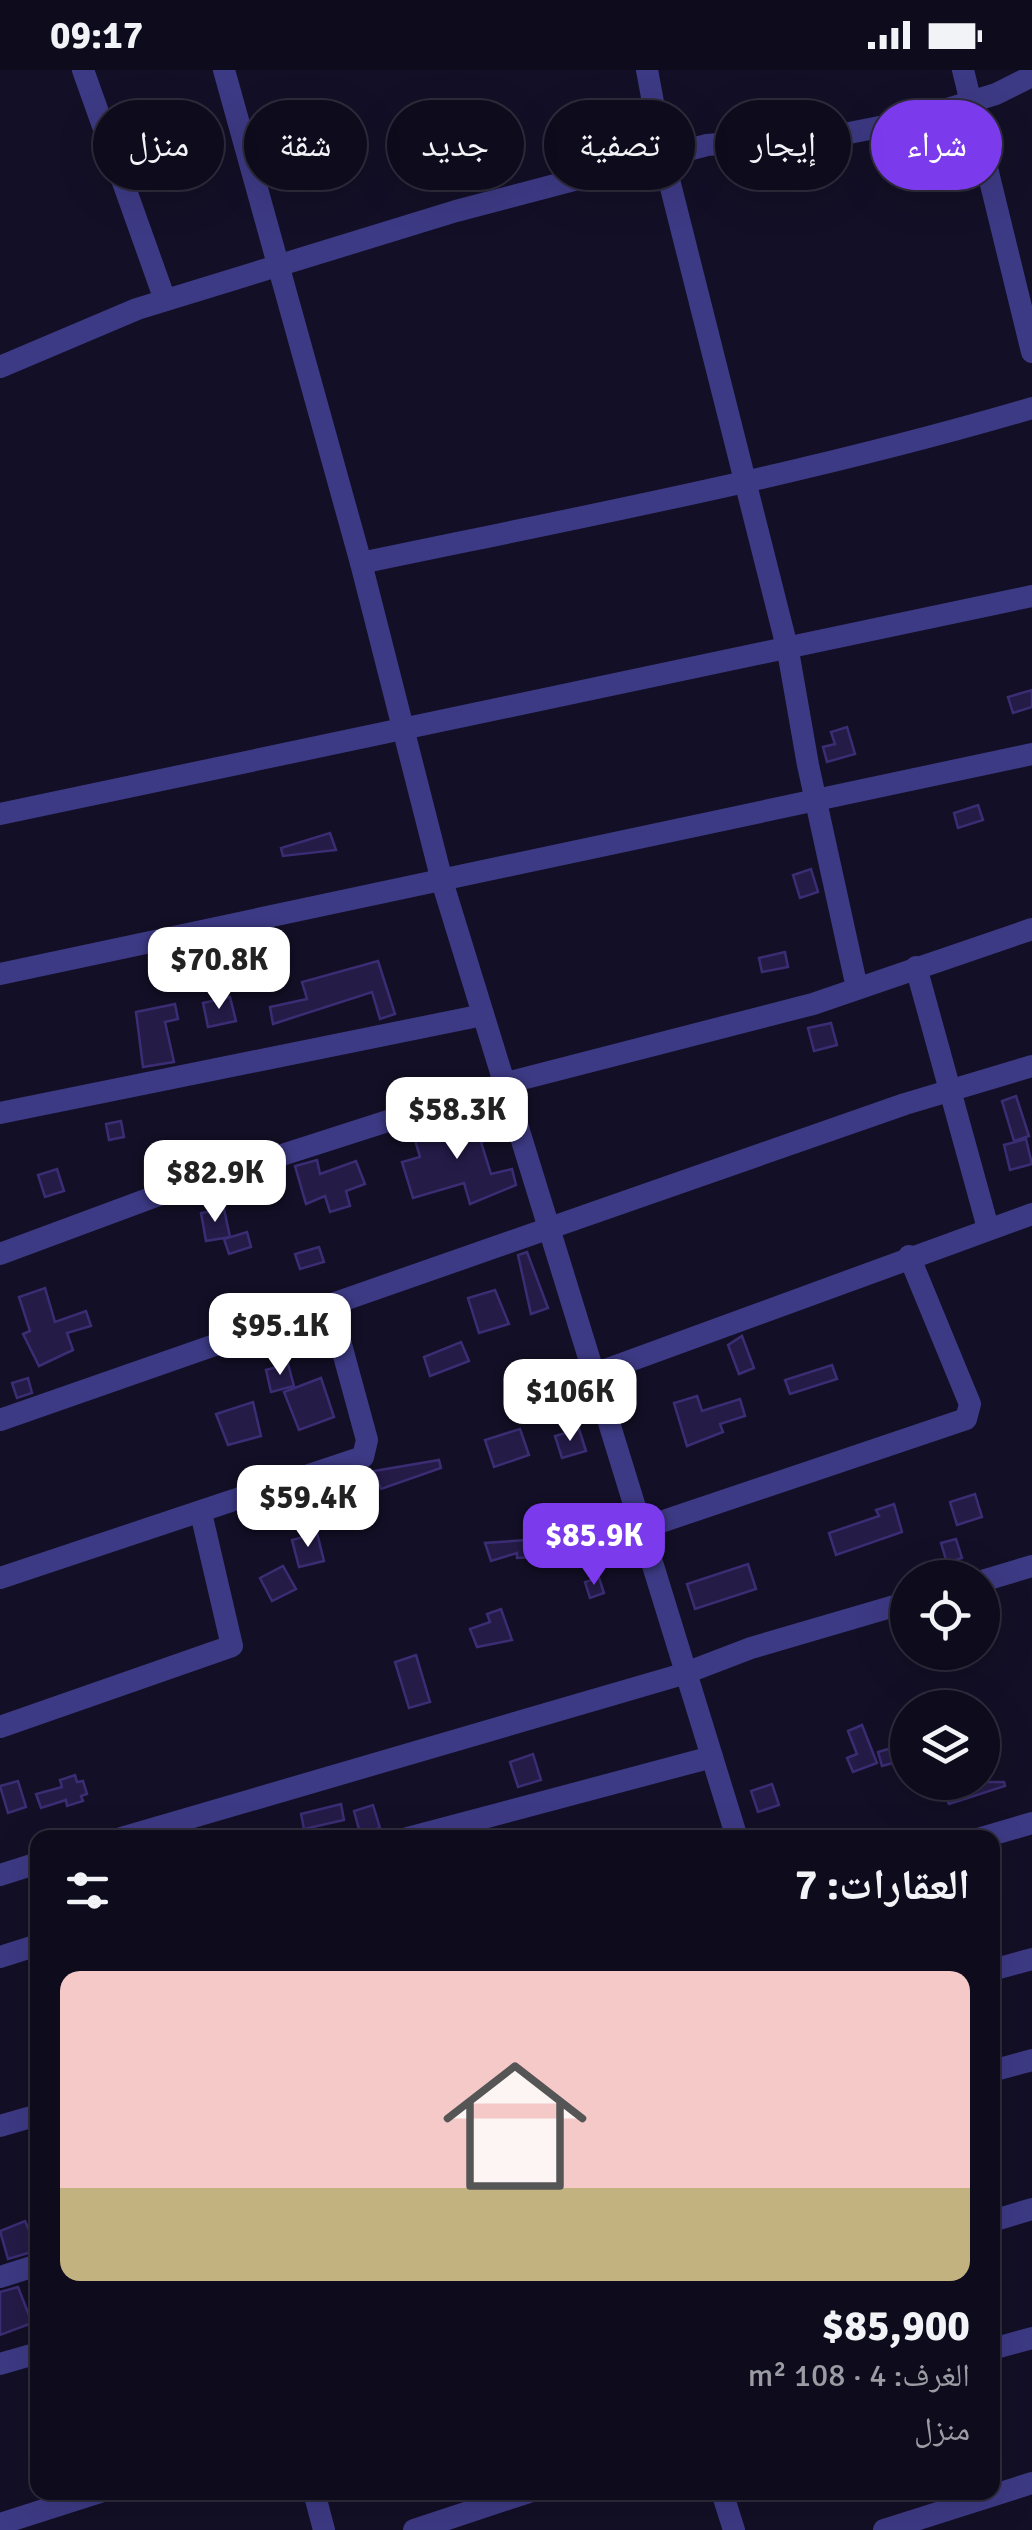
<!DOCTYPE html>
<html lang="ar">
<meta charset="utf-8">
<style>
body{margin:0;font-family:Signika,"Noto Naskh Arabic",sans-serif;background:#171425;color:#f1f3f6;direction:rtl;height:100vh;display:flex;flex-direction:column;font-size:38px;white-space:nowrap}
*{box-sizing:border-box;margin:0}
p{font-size:32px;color:#9b9ba3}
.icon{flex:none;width:55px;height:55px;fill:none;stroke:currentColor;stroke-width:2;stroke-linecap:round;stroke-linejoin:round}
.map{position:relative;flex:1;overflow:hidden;direction:ltr}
.sheet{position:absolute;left:30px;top:1760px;width:970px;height:670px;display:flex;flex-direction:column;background:#0e0b1c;border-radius:20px;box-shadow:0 10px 40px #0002,0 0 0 2px #2e2b3b;direction:rtl}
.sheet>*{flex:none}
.top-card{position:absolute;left:30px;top:30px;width:972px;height:90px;direction:rtl;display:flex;gap:20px}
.fabs{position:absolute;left:890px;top:1490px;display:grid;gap:20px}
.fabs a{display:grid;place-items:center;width:110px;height:110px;border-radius:50%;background:#0e0b1c;box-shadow:0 10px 40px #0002,0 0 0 2px #2e2b3b;font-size:50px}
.price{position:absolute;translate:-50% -85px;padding:0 22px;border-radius:20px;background:#fff;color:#222;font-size:32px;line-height:65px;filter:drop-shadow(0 2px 5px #0008)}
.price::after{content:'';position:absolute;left:50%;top:60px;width:30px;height:22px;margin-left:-15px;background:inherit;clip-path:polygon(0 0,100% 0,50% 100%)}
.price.selected{background:#7c3aed;color:#fff}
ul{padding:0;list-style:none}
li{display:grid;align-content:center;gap:20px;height:530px;padding:0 30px}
li span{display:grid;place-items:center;height:310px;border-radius:20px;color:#555}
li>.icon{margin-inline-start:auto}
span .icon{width:180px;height:180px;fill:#fffc;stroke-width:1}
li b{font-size:42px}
h2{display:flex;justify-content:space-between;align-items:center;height:120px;padding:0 30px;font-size:42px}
.chip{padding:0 35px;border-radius:45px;background:#0e0b1c;box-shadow:0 10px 40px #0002,0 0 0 2px #2e2b3b;font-size:35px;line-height:90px}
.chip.selected{background:#7c3aed;color:#fff}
.status{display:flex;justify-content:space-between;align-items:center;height:70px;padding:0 50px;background:#0e0b1c;direction:ltr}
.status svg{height:28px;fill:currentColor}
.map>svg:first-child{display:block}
.building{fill:#241b47;stroke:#3b2d73;stroke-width:2.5}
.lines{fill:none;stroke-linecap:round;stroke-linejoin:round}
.street{stroke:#3d3a85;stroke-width:22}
</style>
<div class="status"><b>09:17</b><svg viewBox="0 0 49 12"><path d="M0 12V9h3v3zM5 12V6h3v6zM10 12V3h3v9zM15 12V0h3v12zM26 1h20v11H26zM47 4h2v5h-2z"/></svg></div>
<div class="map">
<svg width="1032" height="2460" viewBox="0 0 1032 2460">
<rect width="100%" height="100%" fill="#130f26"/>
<g class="building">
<polygon points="344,70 353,99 303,115 294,86"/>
<polygon points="1032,620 1032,637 1013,643 1008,627"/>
<polygon points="847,657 855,684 827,692 823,677 835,674 831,662"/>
<polygon points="978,735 983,750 958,758 954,743"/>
<polygon points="330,763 336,780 283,786 281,778"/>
<polygon points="811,799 818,822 800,828 793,805"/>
<polygon points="785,882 788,897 762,902 759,888"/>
<polygon points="378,891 395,944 380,949 372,922 273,954 270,937 307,929 302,912"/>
<polygon points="230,927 236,951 208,957 203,933"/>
<polygon points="175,934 178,949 165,952 174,992 143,997 136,942"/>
<polygon points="831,953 837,975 814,981 808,958"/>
<polygon points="1016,1026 1029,1066 1014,1071 1002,1031"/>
<polygon points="479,1037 492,1069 481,1072 491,1104 512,1099 516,1115 470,1134 464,1113 413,1128 402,1092 420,1087 415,1070 444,1062 443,1058 466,1050 463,1043"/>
<polygon points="121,1051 124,1067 109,1070 106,1054"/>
<polygon points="1026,1069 1032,1094 1010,1100 1004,1075"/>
<polygon points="317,1090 320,1104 356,1091 365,1114 346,1121 350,1136 330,1142 325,1126 306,1134 295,1096"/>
<polygon points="57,1099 64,1121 45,1127 38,1105"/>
<polygon points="224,1139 230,1167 206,1171 201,1143"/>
<polygon points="247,1162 251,1177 229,1184 224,1169"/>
<polygon points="319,1177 324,1192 300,1199 295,1184"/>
<polygon points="527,1182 548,1238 531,1244 518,1185"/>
<polygon points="45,1218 55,1252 86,1241 91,1256 67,1263 73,1280 39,1296 23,1264 30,1261 19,1227"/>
<polygon points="495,1220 509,1254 479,1263 468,1228"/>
<polygon points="742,1266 754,1298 739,1304 728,1275"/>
<polygon points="461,1272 469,1291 430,1306 424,1287"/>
<polygon points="288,1294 294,1316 271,1322 266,1300"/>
<polygon points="832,1295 837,1309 790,1324 785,1310"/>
<polygon points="28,1308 32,1323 17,1328 12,1313"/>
<polygon points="321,1308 334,1347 299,1360 284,1322"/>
<polygon points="697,1326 702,1341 740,1329 745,1346 720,1354 723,1362 687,1376 674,1333"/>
<polygon points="253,1332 261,1366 228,1375 216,1344"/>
<polygon points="520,1359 529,1385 494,1397 485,1370"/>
<polygon points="579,1359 586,1381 562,1388 555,1366"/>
<polygon points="439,1390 441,1398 381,1419 374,1401"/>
<polygon points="975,1424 982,1447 957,1455 950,1432"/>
<polygon points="894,1434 902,1462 836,1485 829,1463 879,1446 876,1440"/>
<polygon points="317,1463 324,1491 299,1497 292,1470"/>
<polygon points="540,1469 536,1487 517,1488 517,1483 491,1491 485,1473"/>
<polygon points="956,1469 962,1488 947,1493 941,1473"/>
<polygon points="748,1494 756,1519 695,1539 687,1514"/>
<polygon points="283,1496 296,1519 272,1531 260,1508"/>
<polygon points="599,1508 604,1523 590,1528 585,1512"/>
<polygon points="501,1539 512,1570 477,1577 470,1559 490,1552 487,1544"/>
<polygon points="416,1585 430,1632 409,1638 395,1592"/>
<polygon points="862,1655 877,1693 853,1702 847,1688 857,1684 848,1661"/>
<polygon points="908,1673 908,1689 882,1696 878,1682"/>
<polygon points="533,1684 541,1710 518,1717 510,1692"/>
<polygon points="75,1705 77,1712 83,1711 87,1724 81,1726 83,1731 67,1736 66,1730 41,1738 36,1724 62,1717 60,1710"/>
<polygon points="18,1711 26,1737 8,1743 0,1716"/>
<polygon points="940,1712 1004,1712 1005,1716 949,1734"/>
<polygon points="772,1714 779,1735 758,1742 751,1721"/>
<polygon points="341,1734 344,1750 304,1759 301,1744"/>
<polygon points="373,1735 380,1758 360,1763 354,1741"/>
<polygon points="25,2151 30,2162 38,2160 38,2180 8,2189 0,2161"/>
<polygon points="18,2217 32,2253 0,2265 0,2222"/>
</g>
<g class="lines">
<g class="street">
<polyline points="83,0 165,230"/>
<polyline points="224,0 361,493 442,811 737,1768"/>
<polyline points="647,0 663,86 788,581 808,695 857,918"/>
<polyline points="963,0 1032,282"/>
<polyline points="0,297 137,239 456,141 707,75 849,63 905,52 996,24 1032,6"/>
<path d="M361 493C586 446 812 403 1032 338"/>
<polyline points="0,744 1032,526"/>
<polyline points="916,897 988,1158"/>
<polyline points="0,904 1032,684"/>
<polyline points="0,1043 483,945"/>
<polyline points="0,1184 167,1122 506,1013 813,934 1032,859"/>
<polyline points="594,1304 1032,1144"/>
<polyline points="0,1350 905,1034 1032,996"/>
<polyline points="640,1459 966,1349 970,1334 909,1186"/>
<polyline points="0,1508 363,1387 367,1370 331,1238"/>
<polyline points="982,1511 1032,1496"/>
<polyline points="0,1657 232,1576 201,1443"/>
<polyline points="121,1768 683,1604 751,1578 908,1532"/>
<polyline points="408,1768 712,1687"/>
<polyline points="981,1768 1032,1753"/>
<polyline points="0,1805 38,1793"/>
<polyline points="0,1887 38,1875"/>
<polyline points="992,1900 1032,1889"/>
<polyline points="992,2001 1032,1990"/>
<polyline points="0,2056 38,2045"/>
<polyline points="992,2151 1032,2139"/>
<polyline points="0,2207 38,2195"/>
<polyline points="992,2279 1032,2268"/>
<polyline points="0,2294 38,2283"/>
<polyline points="314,2422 324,2460"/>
<polyline points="722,2422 734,2460"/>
<polyline points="0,2454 100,2422"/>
<polyline points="414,2460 529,2422"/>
<polyline points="884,2460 1032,2413"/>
</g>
</g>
</svg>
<div class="fabs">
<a><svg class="icon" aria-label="locate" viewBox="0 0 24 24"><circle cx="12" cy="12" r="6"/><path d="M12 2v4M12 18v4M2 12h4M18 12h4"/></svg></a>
<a><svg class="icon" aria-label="layers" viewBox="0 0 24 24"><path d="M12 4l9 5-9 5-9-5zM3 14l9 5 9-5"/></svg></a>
</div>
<b class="price" style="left:219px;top:942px">$70.8K</b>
<b class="price" style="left:457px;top:1092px">$58.3K</b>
<b class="price" style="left:215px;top:1155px">$82.9K</b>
<b class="price" style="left:280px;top:1308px">$95.1K</b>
<b class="price" style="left:570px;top:1374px">$106K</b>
<b class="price" style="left:308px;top:1480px">$59.4K</b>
<b class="price selected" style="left:594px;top:1518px">$85.9K</b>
<div class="top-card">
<a class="chip selected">شراء</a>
<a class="chip">إيجار</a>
<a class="chip">تصفية</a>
<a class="chip">جديد</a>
<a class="chip">شقة</a>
<a class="chip">منزل</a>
</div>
<section class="sheet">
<h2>العقارات: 7<svg class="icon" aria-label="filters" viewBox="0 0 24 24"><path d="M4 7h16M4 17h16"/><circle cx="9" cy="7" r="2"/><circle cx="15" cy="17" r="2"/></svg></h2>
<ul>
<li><span style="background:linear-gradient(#f6c9c9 70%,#c2b280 0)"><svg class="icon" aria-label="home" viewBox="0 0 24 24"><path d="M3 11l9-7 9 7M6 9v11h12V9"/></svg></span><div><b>$85,900</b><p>الغرف: 4 · 108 m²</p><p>منزل</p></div></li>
</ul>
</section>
</div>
